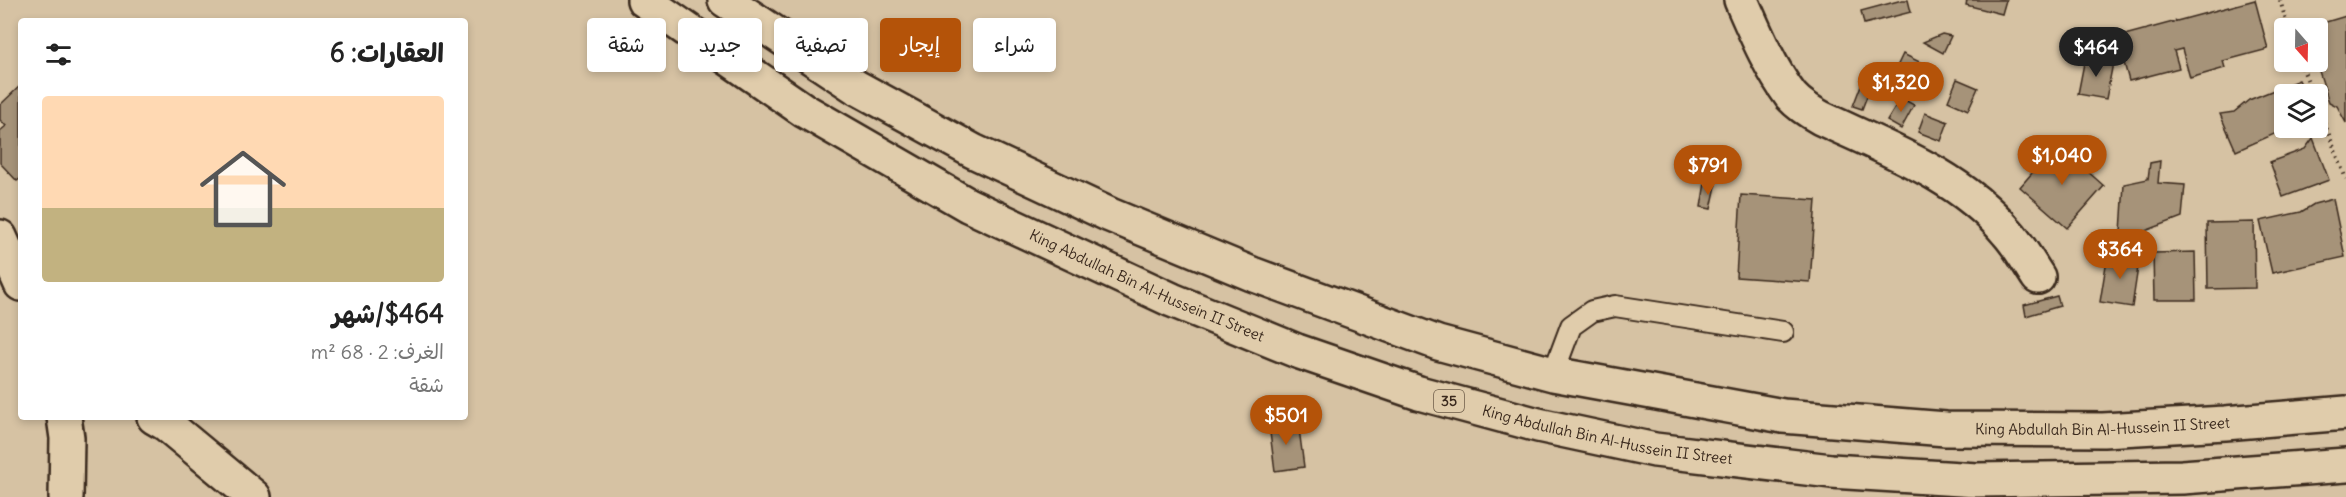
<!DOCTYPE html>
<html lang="ar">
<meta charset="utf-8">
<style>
body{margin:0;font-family:Delius,"Playpen Sans Arabic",sans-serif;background:#f6f6f6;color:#222;direction:rtl;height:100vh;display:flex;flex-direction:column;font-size:22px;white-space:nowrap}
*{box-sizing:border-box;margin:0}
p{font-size:20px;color:#767676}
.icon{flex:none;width:33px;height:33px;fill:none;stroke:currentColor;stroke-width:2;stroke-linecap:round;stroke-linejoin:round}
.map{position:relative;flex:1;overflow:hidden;direction:ltr}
.side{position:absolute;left:18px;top:18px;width:450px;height:402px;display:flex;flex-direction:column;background:#fff;border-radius:6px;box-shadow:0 3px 9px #0003;direction:rtl}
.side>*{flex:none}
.top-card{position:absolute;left:486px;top:18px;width:570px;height:54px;direction:rtl;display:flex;gap:12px}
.needle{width:39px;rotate:160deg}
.buttons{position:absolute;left:2274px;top:18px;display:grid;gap:12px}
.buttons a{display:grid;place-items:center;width:54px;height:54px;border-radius:6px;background:#fff;box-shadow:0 3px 9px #0003;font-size:30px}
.price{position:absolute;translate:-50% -51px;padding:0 14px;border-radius:21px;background:#b45309;color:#fff;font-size:20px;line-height:39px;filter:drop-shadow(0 2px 3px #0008)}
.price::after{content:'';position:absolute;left:50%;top:36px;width:18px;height:14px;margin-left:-9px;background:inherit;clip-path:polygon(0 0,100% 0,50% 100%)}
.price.current{background:#222;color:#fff}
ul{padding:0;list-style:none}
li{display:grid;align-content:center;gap:12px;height:318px;padding:0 24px}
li+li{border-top:2px solid #e0e0e0}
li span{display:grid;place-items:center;height:186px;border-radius:6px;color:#555}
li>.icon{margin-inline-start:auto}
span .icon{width:108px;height:108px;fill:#fffc;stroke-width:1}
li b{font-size:26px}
h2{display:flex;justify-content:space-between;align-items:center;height:72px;padding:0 24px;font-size:26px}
.pill{padding:0 21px;border-radius:6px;background:#fff;box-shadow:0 3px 9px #0003;font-size:21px;line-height:54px}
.pill.current{background:#b45309;color:#fff}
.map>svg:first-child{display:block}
.building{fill:#a69379;stroke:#3b2a1e;stroke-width:1.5}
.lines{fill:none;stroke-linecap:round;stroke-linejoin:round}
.lane-casing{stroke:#3b2a1e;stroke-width:24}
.street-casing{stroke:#3b2a1e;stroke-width:38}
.secondary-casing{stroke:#3b2a1e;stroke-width:38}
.highway-casing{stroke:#3b2a1e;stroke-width:38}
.path{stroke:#3b2a1e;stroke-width:4;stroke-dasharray:1.5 4.5;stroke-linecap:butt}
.lane{stroke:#e0ccab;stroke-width:20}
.street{stroke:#e0ccab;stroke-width:33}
.secondary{stroke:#e0ccab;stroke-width:33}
.highway{stroke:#e0ccab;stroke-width:33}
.labels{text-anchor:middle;stroke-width:5;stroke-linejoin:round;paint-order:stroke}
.shield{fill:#e0ccab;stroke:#6c5b48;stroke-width:1.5}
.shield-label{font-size:14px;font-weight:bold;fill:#3b2a1e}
.street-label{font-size:15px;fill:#3b2a1e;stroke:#e0ccab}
</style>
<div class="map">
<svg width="2346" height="497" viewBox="0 0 2346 497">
<rect width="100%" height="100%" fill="#d6c2a3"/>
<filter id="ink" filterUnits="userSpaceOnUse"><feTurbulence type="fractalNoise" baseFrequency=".0167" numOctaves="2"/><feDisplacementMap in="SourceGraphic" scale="12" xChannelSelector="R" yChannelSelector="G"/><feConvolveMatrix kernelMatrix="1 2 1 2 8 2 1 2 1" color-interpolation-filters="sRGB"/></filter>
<g filter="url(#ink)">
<g class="building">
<polygon points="1902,0 1908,0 1911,12 1864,24 1861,11"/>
<polygon points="1967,0 2006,0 2002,14 1966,5"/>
<polygon points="2255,0 2268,49 2223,61 2225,68 2190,78 2182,49 2174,51 2179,68 2129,81 2117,37"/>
<polygon points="2346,16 2346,123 2337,106 2329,102 2316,62 2318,28 2306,28"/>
<polygon points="1942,34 1951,36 1943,53 1923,42"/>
<polygon points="1903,54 1926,65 1916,86 1893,75"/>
<polygon points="2085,58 2113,63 2106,99 2078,94"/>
<polygon points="1929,71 1939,75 1931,94 1921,90"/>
<polygon points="1957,79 1978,88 1968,110 1948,101"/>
<polygon points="1863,80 1872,83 1862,109 1853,106"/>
<polygon points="2299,80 2306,94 2284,94 2284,126 2279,132 2236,151 2220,114 2234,112 2249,100"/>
<polygon points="21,85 21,178 17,181 0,163 0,131 6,126 0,120 0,105"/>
<polygon points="1901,98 1914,105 1901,129 1887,121"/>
<polygon points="1925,113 1948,122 1941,141 1918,132"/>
<polygon points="2313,138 2329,180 2283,197 2270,162 2305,149"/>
<polygon points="2057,144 2104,186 2067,228 2020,187"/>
<polygon points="2160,161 2158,183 2185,185 2182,217 2140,233 2121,232 2124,184 2148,179 2150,163"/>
<polygon points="1705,183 1716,186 1711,209 1701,207"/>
<polygon points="1741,195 1816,200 1810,282 1736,277"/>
<polygon points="2333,199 2345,257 2272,273 2260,221 2301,212 2314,204"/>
<polygon points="2254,222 2255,288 2208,289 2207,223"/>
<polygon points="2195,252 2196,300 2154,300 2153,253"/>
<polygon points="2108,253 2133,256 2138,267 2132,307 2100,302"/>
<polygon points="2057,296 2060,306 2026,316 2024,305"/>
<polygon points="1298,421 1304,467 1275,471 1269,425"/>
</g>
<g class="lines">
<g class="lane-casing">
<polyline id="lane" points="1553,374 1571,326 1592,311 1615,306 1783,332"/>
</g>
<g class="street-casing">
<g id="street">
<path d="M1741 0C1755 32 1770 68 1791 96 1800 106 1810 112 1821 118 1887 149 1959 175 2007 232 2019 245 2028 262 2038 277"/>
<polyline points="154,417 166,424 254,497"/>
</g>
</g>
<g class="secondary-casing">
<g id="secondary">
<polyline points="0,237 21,284"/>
<polyline points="64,417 67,438 66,497"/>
</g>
</g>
<g class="highway-casing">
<g id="highway">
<path id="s1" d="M644 0 805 111 968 205 1172 300 1297 351 1419 393 1538 425 1655 450 1831 471 1977 480 2182 477 2346 465"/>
<path id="s2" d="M725 0 856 87 973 151 1110 215 1252 274 1438 343 1553 374 1783 416 1946 429 2103 430 2225 423 2346 413"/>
</g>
</g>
<g class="path">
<polyline points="2280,0 2288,28"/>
<polyline points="2300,62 2313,94"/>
<polyline points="2318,106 2346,179"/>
</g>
<use href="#lane" class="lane"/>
<use href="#street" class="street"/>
<use href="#secondary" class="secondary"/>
<use href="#highway" class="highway"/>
</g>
</g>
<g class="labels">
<rect class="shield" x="1434" y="390" width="30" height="22" rx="4.5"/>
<g class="shield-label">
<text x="1449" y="406">35</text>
</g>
<g class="street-label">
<text dy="5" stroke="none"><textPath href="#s1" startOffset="580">King Abdullah Bin Al-Hussein II Street</textPath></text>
<text dy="5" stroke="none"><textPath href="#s2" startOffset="1467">King Abdullah Bin Al-Hussein II Street</textPath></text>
<text dy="5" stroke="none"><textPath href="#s1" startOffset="1066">King Abdullah Bin Al-Hussein II Street</textPath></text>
</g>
</g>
</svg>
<div class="buttons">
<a><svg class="needle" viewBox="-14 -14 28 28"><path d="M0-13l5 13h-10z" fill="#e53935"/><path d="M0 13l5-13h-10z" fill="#767676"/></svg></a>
<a><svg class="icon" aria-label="layers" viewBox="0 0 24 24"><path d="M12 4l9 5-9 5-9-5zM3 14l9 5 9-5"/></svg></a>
</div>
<b class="price current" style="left:2096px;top:78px">$464</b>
<b class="price" style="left:1901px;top:113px">$1,320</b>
<b class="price" style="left:2062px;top:186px">$1,040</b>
<b class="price" style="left:1708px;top:196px">$791</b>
<b class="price" style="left:2120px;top:280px">$364</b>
<b class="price" style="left:1286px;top:446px">$501</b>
<div class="top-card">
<a class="pill">شراء</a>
<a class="pill current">إيجار</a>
<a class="pill">تصفية</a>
<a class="pill">جديد</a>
<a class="pill">شقة</a>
</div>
<section class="side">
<h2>العقارات: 6<svg class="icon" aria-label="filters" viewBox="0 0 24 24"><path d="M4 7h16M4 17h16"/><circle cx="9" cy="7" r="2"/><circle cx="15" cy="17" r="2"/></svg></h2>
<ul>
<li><span style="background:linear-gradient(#ffd9b3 60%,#c2b280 0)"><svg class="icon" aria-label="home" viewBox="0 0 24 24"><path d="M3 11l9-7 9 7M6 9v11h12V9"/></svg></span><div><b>$464/شهر</b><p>الغرف: 2 · 68 m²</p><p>شقة</p></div></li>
</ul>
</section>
</div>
